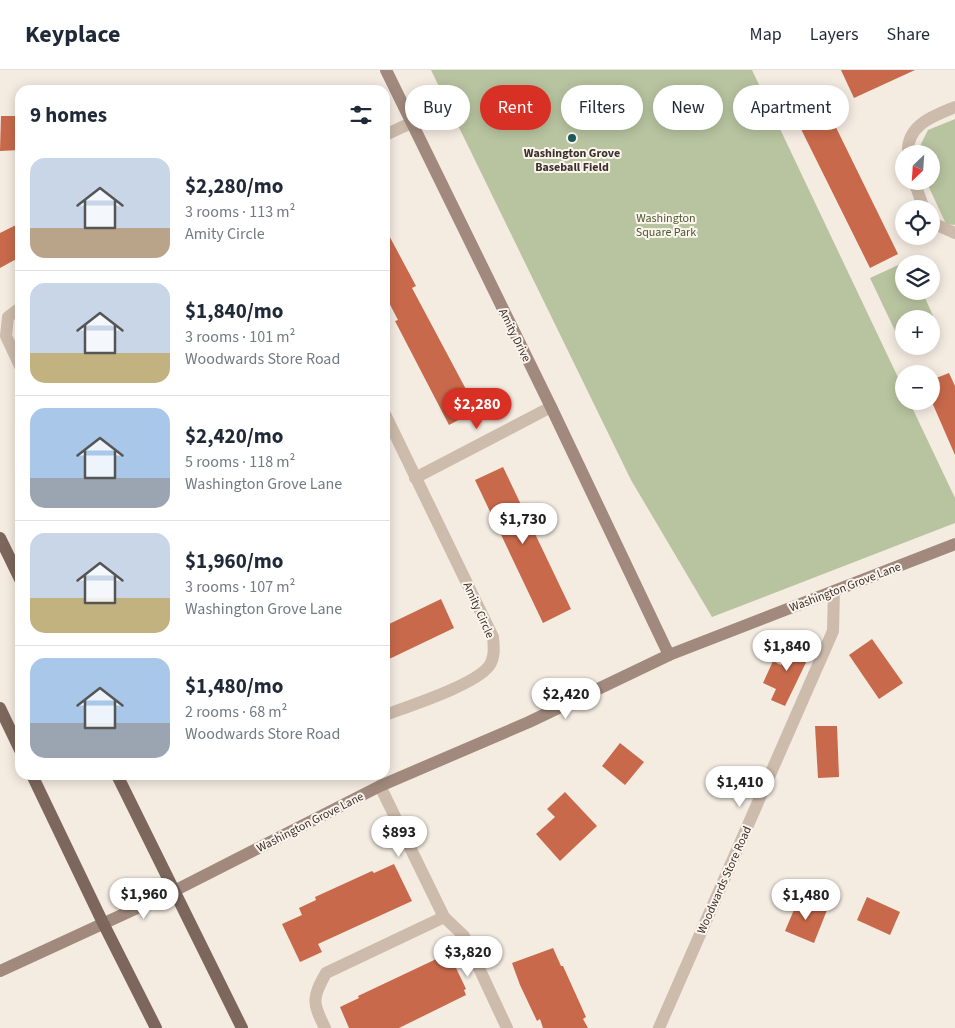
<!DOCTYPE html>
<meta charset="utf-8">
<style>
body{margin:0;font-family:"Source Sans 3",sans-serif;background:#f6f6f7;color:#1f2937;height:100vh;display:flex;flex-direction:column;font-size:19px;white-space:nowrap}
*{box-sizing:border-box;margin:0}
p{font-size:16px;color:#747a83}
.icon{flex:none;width:28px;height:28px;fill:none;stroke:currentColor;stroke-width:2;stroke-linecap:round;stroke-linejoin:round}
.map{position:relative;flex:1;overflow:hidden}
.panel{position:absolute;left:15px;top:15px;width:375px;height:695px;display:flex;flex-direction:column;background:#fff;border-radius:15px;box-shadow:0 2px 12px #0003}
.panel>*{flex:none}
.banner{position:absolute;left:405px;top:15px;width:475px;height:45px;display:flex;gap:10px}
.needle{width:32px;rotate:205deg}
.controls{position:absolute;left:895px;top:75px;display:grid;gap:10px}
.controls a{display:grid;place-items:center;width:45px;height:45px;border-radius:50%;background:#fff;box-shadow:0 2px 12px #0003;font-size:25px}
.price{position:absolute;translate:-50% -42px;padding:0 11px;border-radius:18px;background:#fff;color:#222;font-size:16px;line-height:32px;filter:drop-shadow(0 1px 2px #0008)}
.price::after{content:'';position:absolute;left:50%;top:30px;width:15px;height:11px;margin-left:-8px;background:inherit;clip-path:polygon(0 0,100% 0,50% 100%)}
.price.current{background:#d93025;color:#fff}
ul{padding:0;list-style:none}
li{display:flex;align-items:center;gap:15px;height:125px;padding:0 15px}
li+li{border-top:1px solid #e0e1e3}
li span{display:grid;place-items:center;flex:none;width:140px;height:100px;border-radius:15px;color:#555}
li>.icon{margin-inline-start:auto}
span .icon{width:60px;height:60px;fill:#fffc;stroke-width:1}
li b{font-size:21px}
h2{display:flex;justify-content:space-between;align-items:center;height:60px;padding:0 15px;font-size:21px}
.chip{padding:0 18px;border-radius:22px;background:#fff;box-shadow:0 2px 12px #0003;font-size:18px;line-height:45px}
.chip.current{background:#d93025;color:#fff}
header{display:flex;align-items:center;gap:30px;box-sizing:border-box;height:70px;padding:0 25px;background:#fff;border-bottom:1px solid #e0e1e3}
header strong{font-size:24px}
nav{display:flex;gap:28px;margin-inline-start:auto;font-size:18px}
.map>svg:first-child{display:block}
.green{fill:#b8c4a0}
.building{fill:#c8694b}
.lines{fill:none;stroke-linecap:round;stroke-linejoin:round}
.street{stroke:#cdbbac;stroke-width:12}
.secondary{stroke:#a18a7d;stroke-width:12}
.primary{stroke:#7d675c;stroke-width:12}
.poi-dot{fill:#1f5a5e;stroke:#fbf5ee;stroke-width:2}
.labels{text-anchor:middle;stroke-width:4;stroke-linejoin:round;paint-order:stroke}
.poi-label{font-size:12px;font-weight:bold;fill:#3b302b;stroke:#fbf5ee}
.park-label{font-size:12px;fill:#4a5a2e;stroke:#fbf5ee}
.street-label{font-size:12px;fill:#3b302b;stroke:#fbf5ee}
</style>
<header>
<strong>Keyplace</strong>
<nav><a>Map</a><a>Layers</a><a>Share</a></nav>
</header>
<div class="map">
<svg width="955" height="958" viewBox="0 0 955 958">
<rect width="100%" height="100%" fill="#f4ebe1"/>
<g class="green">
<polygon points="431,0 752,0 904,320 904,331 909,331 955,428 955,453 712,547 631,410"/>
<polygon points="955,49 955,155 946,154 926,111 931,111 931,84 916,84 928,60"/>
<polygon points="907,191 909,194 904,194 904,221 922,221 934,248 904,249 904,262 897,265 870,208"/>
</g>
<g class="building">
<polygon points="841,0 915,0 854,28"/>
<polygon points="826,37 898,184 870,198 797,51"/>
<polygon points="1,46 20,46 20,80 0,81"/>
<polygon points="20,153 20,187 0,198 0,163"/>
<polygon points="385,158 416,216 412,218 477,340 449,355 395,251 398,250 385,225"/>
<polygon points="949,303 955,316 955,385 931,330 931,310"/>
<polygon points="503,397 571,539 543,553 475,410"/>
<polygon points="441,529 454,558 385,591 385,556"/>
<polygon points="872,569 903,613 879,629 849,585"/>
<polygon points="792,570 812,580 785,636 771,630 776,619 763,613 773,591 781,595"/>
<polygon points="815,656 837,656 839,707 818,708"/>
<polygon points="620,673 644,692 625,715 602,696"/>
<polygon points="565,722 597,756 560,791 536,764 555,747 547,739"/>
<polygon points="394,794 412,831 318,874 322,882 300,892 282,854 302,845 299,838 316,830 315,827 372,801 374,803"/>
<polygon points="867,827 900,842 890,865 857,850"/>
<polygon points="799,828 827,840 814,873 785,861"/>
<polygon points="553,878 561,896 563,896 586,947 583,949 588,958 543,958 540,949 537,951 520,915 512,893"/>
<polygon points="449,883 466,919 464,920 466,925 399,958 349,958 340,937 359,928 358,926"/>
</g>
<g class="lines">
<g class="street">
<polyline points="385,65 411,53"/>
<path d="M908 84C906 55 933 46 955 37"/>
<polyline points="914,111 924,139"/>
<polyline points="931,150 937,155 955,163"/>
<polyline points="20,238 8,247 6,266 20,296"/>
<path d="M385 344 493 567C494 577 495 588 489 596 475 615 409 636 385 645"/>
<polyline points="415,408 551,337"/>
<polyline points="380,716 444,847 464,866 507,958"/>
<path d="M325 958C312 932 312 928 326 903L444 847"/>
<polyline points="659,958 833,561 834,521"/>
</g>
<g class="secondary">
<polyline points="386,0 551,337 669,585"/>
<polyline points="0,901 174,821 380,716 529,652 669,585 955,474"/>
</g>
<g class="primary">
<polyline points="0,468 20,509"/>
<polyline points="0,638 20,680"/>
<polyline points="32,705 103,853 156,958"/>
<polyline points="117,705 242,958"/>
</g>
</g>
<circle class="poi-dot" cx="572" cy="68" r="5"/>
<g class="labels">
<g class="poi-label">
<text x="572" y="87">Washington Grove<tspan x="572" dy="14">Baseball Field</tspan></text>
</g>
<g class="park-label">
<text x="666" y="152">Washington<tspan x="666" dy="14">Square Park</tspan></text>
</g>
<g class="street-label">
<text transform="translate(515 265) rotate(64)" y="4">Amity Drive</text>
<text transform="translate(845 517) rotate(-21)" y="4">Washington Grove Lane</text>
<text transform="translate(479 540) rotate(66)" y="4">Amity Circle</text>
<text transform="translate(310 752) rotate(-27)" y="4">Washington Grove Lane</text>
<text transform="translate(724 810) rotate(-66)" y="4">Woodwards Store Road</text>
</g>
</g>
</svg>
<div class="controls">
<a><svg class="needle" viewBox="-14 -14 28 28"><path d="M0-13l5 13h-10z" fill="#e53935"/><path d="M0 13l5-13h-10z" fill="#747a83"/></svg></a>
<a><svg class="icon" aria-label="locate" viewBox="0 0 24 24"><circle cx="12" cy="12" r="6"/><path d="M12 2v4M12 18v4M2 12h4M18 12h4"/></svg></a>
<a><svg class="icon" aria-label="layers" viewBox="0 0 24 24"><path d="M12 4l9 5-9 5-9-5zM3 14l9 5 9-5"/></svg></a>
<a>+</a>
<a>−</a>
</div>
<b class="price current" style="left:477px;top:360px">$2,280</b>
<b class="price" style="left:523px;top:475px">$1,730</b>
<b class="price" style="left:787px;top:602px">$1,840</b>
<b class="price" style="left:566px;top:650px">$2,420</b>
<b class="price" style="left:740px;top:738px">$1,410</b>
<b class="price" style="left:399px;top:788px">$893</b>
<b class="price" style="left:144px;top:850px">$1,960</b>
<b class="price" style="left:806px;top:851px">$1,480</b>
<b class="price" style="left:468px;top:908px">$3,820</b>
<div class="banner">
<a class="chip">Buy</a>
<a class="chip current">Rent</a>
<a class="chip">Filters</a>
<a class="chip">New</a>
<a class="chip">Apartment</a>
</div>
<section class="panel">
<h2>9 homes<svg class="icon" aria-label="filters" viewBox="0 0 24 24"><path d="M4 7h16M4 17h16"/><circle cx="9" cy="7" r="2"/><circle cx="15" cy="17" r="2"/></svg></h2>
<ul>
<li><span style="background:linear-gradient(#c9d6e8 70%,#b9a48a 0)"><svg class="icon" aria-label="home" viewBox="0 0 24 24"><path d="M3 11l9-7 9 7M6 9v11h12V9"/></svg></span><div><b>$2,280/mo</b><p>3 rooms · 113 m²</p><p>Amity Circle</p></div></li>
<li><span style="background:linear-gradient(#c9d6e8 70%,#c2b280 0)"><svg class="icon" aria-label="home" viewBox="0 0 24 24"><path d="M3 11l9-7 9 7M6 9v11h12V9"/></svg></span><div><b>$1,840/mo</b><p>3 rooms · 101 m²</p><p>Woodwards Store Road</p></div></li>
<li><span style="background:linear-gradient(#a9c7e8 70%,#9aa5b1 0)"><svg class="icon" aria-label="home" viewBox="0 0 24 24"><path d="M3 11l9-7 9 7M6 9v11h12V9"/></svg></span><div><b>$2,420/mo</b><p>5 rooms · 118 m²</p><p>Washington Grove Lane</p></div></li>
<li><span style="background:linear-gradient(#c9d6e8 65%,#c2b280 0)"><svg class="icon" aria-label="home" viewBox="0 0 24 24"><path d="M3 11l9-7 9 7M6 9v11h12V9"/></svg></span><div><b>$1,960/mo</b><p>3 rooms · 107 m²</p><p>Washington Grove Lane</p></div></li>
<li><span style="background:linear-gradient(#a9c7e8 65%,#9aa5b1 0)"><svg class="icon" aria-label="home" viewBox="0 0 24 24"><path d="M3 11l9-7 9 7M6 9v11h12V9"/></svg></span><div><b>$1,480/mo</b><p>2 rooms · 68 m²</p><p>Woodwards Store Road</p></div></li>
</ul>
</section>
</div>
